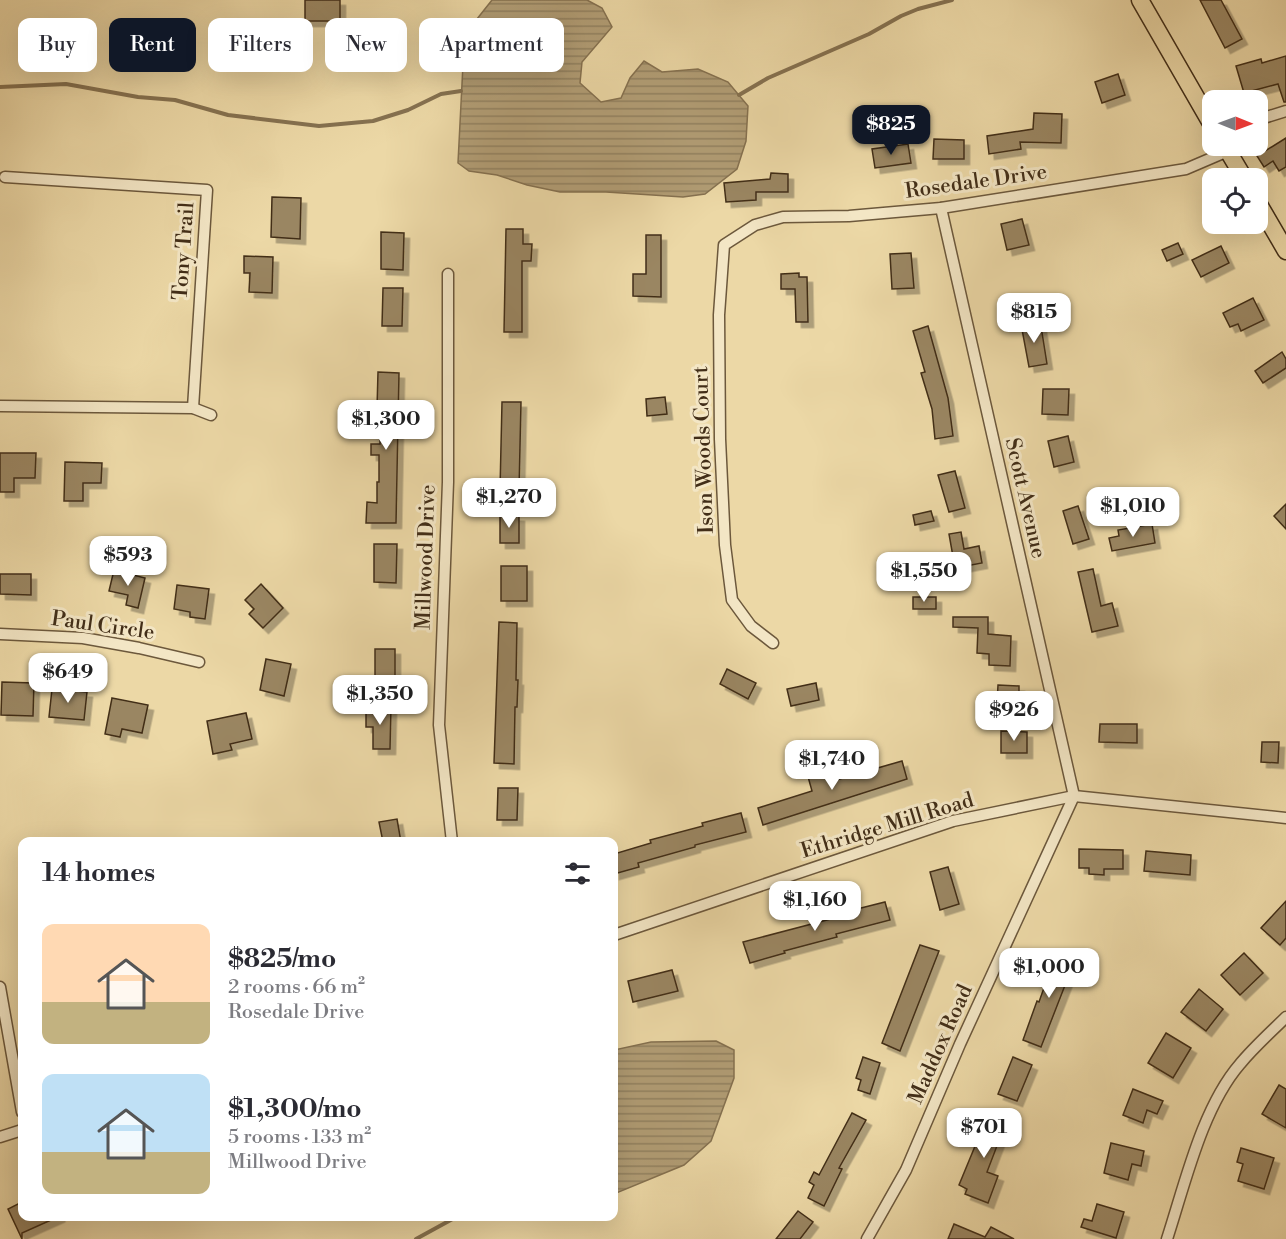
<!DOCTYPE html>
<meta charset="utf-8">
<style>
body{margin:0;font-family:"Libre Bodoni",serif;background:#f2f2f3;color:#2b2b33;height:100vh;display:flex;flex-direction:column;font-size:22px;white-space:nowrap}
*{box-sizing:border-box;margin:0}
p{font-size:20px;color:#7c7c81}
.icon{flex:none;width:33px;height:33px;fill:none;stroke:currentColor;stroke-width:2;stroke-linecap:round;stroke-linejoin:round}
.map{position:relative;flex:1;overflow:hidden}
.details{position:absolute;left:18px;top:837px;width:600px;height:384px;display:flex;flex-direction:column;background:#fff;border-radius:12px;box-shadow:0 6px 24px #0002}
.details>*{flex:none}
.banner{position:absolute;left:18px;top:18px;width:600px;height:54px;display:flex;gap:12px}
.needle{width:39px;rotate:91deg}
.controls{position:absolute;left:1202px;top:90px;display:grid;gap:12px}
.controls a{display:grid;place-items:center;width:66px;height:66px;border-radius:12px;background:#fff;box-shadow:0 6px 24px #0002;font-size:30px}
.price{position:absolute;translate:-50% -51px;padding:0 14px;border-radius:12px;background:#fff;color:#222;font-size:20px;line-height:39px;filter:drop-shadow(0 2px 3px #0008)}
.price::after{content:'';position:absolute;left:50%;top:36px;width:18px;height:14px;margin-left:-9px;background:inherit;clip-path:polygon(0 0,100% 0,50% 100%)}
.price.on{background:#111827;color:#fff}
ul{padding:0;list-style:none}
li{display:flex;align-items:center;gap:18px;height:150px;padding:0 24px}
li span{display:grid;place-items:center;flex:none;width:168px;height:120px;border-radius:12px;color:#555}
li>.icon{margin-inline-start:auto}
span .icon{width:72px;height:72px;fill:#fffc;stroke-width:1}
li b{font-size:26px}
h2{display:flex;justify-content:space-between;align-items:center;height:72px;padding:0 24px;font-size:26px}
.chip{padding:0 21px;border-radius:12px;background:#fff;box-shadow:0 6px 24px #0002;font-size:21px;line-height:54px}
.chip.on{background:#111827;color:#fff}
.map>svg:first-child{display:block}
.water{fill:url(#water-rules);stroke:#857150;stroke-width:1.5}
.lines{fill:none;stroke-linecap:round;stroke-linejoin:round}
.stream{stroke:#857150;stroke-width:4}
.building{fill:#9a8662;stroke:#422e18;stroke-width:1.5;filter:url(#shadow)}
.minor-casing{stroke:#6c583c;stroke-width:13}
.primary-casing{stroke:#422e18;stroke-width:19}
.minor{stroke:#f3e6c5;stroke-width:10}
.primary{stroke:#ecd8a6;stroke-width:16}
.labels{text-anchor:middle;stroke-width:6;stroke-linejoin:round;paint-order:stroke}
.street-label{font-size:21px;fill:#422e18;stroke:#f3e6c5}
</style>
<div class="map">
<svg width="1286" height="1239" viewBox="0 0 1286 1239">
<defs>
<pattern id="water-rules" width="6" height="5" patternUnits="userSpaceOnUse" patternTransform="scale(1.5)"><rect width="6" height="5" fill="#b29e76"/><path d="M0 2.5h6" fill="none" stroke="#928160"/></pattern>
<filter id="shadow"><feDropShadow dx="5.5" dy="5.5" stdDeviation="0" flood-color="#0004"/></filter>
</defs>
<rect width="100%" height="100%" fill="#ecd8a6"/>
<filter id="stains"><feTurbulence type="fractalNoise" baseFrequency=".00333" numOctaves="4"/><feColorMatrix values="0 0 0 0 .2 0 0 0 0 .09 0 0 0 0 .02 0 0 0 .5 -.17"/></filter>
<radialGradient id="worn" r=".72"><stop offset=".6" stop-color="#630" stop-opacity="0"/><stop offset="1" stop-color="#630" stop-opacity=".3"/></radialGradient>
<g class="water">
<polygon points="492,0 587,0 602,8 612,27 582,62 580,83 601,102 621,98 630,78 644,61 662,72 698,69 728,82 748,106 746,141 737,169 705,194 683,197 606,192 560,192 527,185 497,175 469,171 458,163 465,25 473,24"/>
<polygon points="716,1041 734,1050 734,1078 711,1141 684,1165 614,1194 614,1050 651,1042"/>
</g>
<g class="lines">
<g class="stream">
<polyline points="0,87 66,84 138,97 175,100 228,115 319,126 373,121 408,110 441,94 461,91"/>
<polyline points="739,95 768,78 869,34 901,16 918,9 952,0"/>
<polyline points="416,1239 458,1216"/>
</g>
</g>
<g class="building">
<rect x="305" y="0" width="35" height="21"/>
<polygon points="1200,0 1221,0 1242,39 1225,48"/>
<polygon points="1286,56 1286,102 1284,102 1278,84 1244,93 1236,66 1261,59 1262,63"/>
<polygon points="1118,74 1125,95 1102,103 1095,82"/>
<polygon points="1034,113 1062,114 1061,143 1020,142 1021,149 989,154 987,136 1033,129"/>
<polygon points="1286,138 1286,167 1279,171 1273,161 1264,167 1257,156"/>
<polygon points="934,139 964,140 964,159 933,159"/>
<polygon points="908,144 911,163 875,168 872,149"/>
<polygon points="771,173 788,174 788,192 756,192 756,200 726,202 724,183 770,179"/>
<polygon points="272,197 301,198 300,239 271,237"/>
<polygon points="1022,219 1029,245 1007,250 1001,224"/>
<polygon points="506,229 523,229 523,244 532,244 531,261 522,261 522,332 504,332"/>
<polygon points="381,232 404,233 403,270 381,269"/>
<polygon points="646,235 661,235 661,297 633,296 633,274 646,274"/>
<polygon points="1178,243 1183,254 1167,261 1162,250"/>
<polygon points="1221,246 1229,263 1201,277 1192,260"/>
<polygon points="911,253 914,288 892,289 890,254"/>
<polygon points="244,256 273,257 272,293 249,292 250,273 244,273"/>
<polygon points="799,273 799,277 807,277 808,322 796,322 795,289 781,289 781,274"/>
<polygon points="383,288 403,288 402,326 382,326"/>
<polygon points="1253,298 1264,320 1241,331 1238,324 1230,327 1223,313"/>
<polygon points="1040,320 1047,364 1029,367 1021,324"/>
<polygon points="928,326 948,398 953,436 935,439 932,409 921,373 925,372 913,331"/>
<polygon points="1282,352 1286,359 1286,368 1263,383 1255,371"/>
<polygon points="378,372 399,373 396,523 366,523 367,502 377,503 377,482 379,482 379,455 371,455 371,444 380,444 380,408 377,408"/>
<polygon points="1043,389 1069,389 1068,415 1042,414"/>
<polygon points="665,397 667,414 647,416 646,399"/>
<polygon points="502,402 521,402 519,490 500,490"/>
<polygon points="1068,436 1074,462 1054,467 1048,441"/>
<polygon points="0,453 36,453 35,478 14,478 14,492 0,492"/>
<polygon points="65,462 102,463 101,483 83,483 83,501 64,501"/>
<polygon points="955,471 965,508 949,512 938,475"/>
<polygon points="1286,504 1286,529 1274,516"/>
<polygon points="1078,506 1089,539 1073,544 1063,511"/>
<polygon points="931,511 934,521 915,525 913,515"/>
<polygon points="500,515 519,516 519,543 500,543"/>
<polygon points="1152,524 1155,543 1112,551 1109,538 1119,536 1118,530"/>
<polygon points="961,532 964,549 979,546 982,563 955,568 949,534"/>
<polygon points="374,544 397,544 396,583 374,582"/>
<rect x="501" y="566" width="26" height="35"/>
<polygon points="1093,569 1101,606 1112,603 1118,626 1092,632 1078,572"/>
<polygon points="114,570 145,578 138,608 126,605 128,595 109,591"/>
<polygon points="0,574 31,574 31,595 0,594"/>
<polygon points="261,584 283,608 263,628 249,614 254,609 245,600"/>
<polygon points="177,585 209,589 205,619 190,617 190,612 174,609"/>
<rect x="913" y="597" width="23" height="12"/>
<polygon points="953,617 988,617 988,634 1011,636 1010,666 989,665 989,654 977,653 978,628 953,627"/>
<polygon points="499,622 517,623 516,680 518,680 517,707 515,707 514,764 494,763"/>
<rect x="375" y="649" width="20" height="39"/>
<polygon points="266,659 291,664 284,696 260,690"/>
<polygon points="727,669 756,683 748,699 720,684"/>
<polygon points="2,682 34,683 33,716 1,715"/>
<polygon points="816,683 819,700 791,706 787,689"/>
<polygon points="998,685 1019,686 1019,704 997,704"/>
<polygon points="52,689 87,692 84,720 49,717"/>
<polygon points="112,698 148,705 142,733 122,729 120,737 105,734"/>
<polygon points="366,707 391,707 390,749 373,749 373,727 366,727"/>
<polygon points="246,713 252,739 230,744 232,750 213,754 207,721"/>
<polygon points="1100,724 1137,724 1137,743 1099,742"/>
<polygon points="1001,731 1027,732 1027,753 1001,753"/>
<polygon points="1262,742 1279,742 1278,763 1261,762"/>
<polygon points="902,761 907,779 763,825 758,808 812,791 807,773 825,768 829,782"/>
<polygon points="498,788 518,788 517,820 497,820"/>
<polygon points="741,813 746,832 695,845 695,847 638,863 639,867 614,874 614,854 651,843 650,840 703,826 702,823"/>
<polygon points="397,819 401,842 383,842 379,822"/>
<polygon points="1079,849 1123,850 1123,869 1104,869 1104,875 1089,874 1089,868 1079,868"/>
<polygon points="1146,851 1191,855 1190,875 1144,871"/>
<polygon points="948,867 959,904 940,910 930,872"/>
<polygon points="1286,901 1286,938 1280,945 1261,928"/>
<polygon points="885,902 890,920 836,934 837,937 784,951 785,953 750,963 743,942 846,915 845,912"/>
<polygon points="920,945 939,951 900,1051 882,1043"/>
<polygon points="1057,951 1076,957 1041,1047 1023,1040 1037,1001 1039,1002"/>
<polygon points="1244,953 1263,973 1240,995 1221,975"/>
<polygon points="672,970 678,991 633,1002 628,981"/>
<polygon points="1199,989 1223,1009 1206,1031 1181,1012"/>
<polygon points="1166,1033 1191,1048 1173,1078 1148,1063"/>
<polygon points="863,1057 880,1063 870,1094 858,1090 861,1080 856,1078"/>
<polygon points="1013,1057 1032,1065 1017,1101 998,1094"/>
<polygon points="1279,1085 1286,1089 1286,1128 1262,1114"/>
<polygon points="1133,1089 1163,1101 1157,1114 1147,1110 1143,1123 1123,1115"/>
<polygon points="990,1110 1008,1117 987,1172 998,1176 988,1203 965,1194 967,1189 959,1185"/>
<polygon points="852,1113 866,1120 839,1168 842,1169 824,1206 808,1198 814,1185 809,1182 814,1172 819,1175"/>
<polygon points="1111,1143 1144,1151 1141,1166 1132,1164 1128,1180 1104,1173"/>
<polygon points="1241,1148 1274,1158 1264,1189 1238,1181 1243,1164 1237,1162"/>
<polygon points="22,1202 22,1216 60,1216 22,1233 22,1239 8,1209"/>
<polygon points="1097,1204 1124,1212 1116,1238 1081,1227 1084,1219 1092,1221"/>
<polygon points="798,1211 813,1222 800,1239 776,1239"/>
<polygon points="954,1224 985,1237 991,1227 1014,1239 948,1239"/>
</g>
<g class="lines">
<g class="minor-casing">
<g id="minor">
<polyline points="1257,120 1286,111"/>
<polyline points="5,177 207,190 193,408"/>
<polyline points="448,274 448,482 439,725 452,842"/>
<polyline points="0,406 193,408 211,415"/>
<polyline points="0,634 83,638 139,648 199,662"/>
<polyline points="773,643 751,626 732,600 725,545 720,439 719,315 724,245 755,225 783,217 849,216 941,208 1186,169 1228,151"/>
<polyline points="614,935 953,821 1074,796 1286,818"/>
<polyline points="0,987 22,1112"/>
<polyline points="0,1137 22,1130"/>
<polyline points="867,1239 906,1170 960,1044 1074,796 941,208"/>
<path d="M1167 1239C1185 1184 1202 1108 1240 1064 1254 1047 1271 1032 1286 1017"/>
</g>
</g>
<g class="primary-casing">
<g id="primary">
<polyline points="1140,0 1212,125"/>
<polyline points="1225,146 1244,178"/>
<polyline points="1257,201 1286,251"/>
</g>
</g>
<use href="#minor" class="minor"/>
<use href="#primary" class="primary"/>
</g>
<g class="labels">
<g class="street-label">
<text transform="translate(976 181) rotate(-8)" y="7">Rosedale Drive</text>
<text transform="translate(183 251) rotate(-86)" y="7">Tony Trail</text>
<text transform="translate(703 450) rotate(-92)" y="7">Ison Woods Court</text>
<text transform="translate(1026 498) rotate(77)" y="7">Scott Avenue</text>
<text transform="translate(425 557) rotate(-88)" y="7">Millwood Drive</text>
<text transform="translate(103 625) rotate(8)" y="7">Paul Circle</text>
<text transform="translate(887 825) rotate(-17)" y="7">Ethridge Mill Road</text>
<text transform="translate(940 1044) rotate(-66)" y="7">Maddox Road</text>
</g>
</g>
<rect width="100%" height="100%" filter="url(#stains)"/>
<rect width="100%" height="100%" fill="url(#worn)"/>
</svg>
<div class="controls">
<a><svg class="needle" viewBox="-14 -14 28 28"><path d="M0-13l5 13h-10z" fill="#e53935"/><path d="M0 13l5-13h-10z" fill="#7c7c81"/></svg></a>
<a><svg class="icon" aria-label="locate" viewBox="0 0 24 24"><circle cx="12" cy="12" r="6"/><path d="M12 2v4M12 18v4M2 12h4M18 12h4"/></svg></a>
</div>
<b class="price on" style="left:891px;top:156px">$825</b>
<b class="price" style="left:1034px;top:344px">$815</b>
<b class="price" style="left:386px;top:451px">$1,300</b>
<b class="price" style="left:509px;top:529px">$1,270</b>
<b class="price" style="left:1133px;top:538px">$1,010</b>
<b class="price" style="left:128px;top:587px">$593</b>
<b class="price" style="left:924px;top:603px">$1,550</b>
<b class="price" style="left:68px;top:704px">$649</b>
<b class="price" style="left:380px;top:726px">$1,350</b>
<b class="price" style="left:1014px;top:742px">$926</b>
<b class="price" style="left:832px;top:791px">$1,740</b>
<b class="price" style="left:815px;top:932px">$1,160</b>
<b class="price" style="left:1049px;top:999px">$1,000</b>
<b class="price" style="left:984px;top:1159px">$701</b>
<div class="banner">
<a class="chip">Buy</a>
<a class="chip on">Rent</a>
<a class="chip">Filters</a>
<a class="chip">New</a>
<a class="chip">Apartment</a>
</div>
<section class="details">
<h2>14 homes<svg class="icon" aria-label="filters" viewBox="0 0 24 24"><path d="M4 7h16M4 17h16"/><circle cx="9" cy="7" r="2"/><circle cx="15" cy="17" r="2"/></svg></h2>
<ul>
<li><span style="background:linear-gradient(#ffd9b3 65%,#c2b280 0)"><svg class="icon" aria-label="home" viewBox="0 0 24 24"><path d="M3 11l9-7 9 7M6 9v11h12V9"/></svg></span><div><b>$825/mo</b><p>2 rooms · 66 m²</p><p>Rosedale Drive</p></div></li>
<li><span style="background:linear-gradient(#bfe0f5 65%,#c2b280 0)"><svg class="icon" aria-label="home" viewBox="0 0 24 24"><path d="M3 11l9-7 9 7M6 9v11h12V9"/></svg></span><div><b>$1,300/mo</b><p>5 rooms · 133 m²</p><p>Millwood Drive</p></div></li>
</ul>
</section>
</div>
